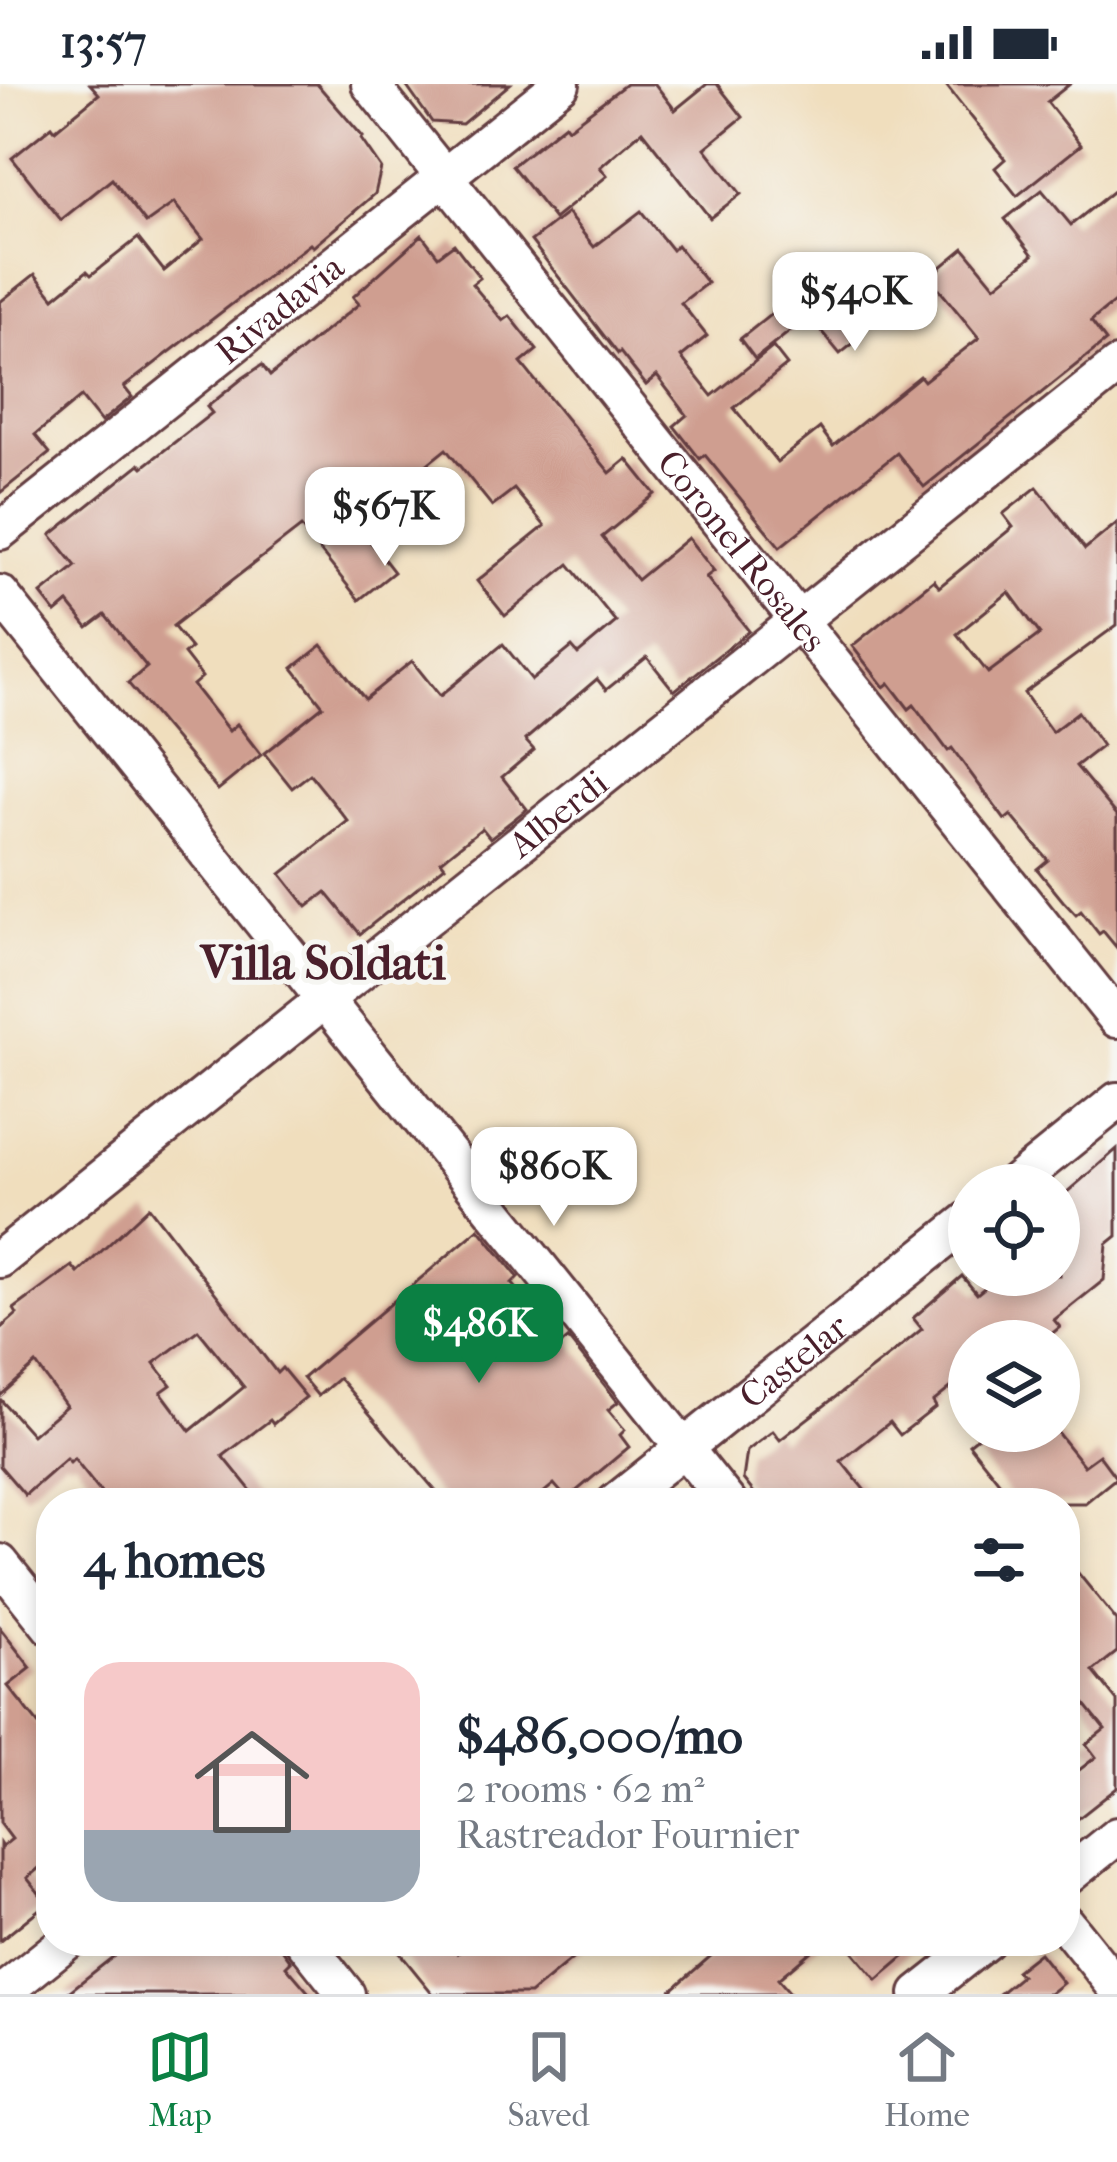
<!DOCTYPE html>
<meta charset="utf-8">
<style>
body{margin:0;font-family:"IM FELL French Canon",serif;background:#f6f6f7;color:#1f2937;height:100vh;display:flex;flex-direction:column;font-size:45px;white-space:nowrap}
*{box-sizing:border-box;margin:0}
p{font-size:39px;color:#747a83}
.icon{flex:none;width:66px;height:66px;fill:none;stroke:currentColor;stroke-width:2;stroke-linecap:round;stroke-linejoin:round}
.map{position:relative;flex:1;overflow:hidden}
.drawer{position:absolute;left:36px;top:1404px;width:1044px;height:468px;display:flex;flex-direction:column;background:#fff;border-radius:48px;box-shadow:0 6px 18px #0003}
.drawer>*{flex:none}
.fabs{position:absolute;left:948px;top:1080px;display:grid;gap:24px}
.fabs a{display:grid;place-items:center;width:132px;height:132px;border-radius:50%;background:#fff;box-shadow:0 6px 18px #0003;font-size:60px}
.price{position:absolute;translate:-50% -102px;padding:0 27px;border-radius:24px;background:#fff;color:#222;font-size:39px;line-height:78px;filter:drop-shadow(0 3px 6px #0008)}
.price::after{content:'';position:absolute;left:50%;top:72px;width:36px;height:27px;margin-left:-18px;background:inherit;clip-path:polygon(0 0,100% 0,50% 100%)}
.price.selected{background:#0b8043;color:#fff}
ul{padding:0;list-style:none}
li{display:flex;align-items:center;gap:36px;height:300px;padding:0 48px}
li+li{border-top:3px solid #e0e1e3}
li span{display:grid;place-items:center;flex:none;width:336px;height:240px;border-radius:36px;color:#555}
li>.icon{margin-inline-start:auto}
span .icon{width:144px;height:144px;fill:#fffc;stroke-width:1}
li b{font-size:51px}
h2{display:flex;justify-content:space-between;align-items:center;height:144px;padding:0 48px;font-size:51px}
.status{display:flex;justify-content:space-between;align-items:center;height:84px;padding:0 60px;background:#fff;direction:ltr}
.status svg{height:33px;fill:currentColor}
.menu{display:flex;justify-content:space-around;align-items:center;height:168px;border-top:3px solid #e0e1e3;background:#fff;font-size:33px;color:#747a83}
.menu a{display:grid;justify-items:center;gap:6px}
.menu .selected{color:#0b8043}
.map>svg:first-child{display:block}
.building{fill:#cf9e90;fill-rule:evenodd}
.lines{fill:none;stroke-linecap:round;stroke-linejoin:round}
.minor-casing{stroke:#633c41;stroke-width:42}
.minor{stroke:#fff;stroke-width:36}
.labels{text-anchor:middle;stroke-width:10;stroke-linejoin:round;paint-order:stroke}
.street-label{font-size:36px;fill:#4a1f2b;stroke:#f6f6f2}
.district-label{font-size:48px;font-weight:bold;fill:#4a1f2b;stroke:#f6f6f2}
</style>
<div class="status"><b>13:57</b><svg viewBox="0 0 49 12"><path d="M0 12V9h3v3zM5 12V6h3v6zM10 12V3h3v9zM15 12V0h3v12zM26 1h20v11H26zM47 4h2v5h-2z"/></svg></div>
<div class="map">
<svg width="1117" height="1910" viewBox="0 0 1117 1910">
<rect width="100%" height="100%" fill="#f6f6f2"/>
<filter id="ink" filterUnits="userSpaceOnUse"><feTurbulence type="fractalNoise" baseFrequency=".00833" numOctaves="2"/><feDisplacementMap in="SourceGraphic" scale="24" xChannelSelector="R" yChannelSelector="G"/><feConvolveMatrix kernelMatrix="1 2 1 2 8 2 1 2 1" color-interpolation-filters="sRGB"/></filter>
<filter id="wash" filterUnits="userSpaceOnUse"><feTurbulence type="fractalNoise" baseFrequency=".004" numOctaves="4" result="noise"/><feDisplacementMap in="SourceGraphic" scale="48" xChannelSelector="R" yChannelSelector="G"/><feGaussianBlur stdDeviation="2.7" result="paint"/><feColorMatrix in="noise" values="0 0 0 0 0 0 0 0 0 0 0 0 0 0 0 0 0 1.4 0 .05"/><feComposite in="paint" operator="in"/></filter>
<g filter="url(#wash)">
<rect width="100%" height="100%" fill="#f0debd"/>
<g id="blocks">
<g class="building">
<polygon points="90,0 317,0 363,53 361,55 381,84 375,110 313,163 310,160 124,303 132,313 101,338 81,313 35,351 50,369 0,409 0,218 35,190 54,214 87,187 91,191 138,154 164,187 203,155 174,119 146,139 112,95 61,136 12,74 52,42 55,46 99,10"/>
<polygon points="405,0 510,0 462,40 432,38"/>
<polygon points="626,0 655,0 675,26 707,0 717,0 743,33 705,64 741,110 710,134 642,47 600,83 607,92 554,135 512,82 565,40 568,44"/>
<polygon points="945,0 1070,0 1047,18 1081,61 1017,112 995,84 1005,75"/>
<polygon points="1117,104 1117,216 1091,237 1106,257 924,403 897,369 780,463 705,371 700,375 674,342 687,331 657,292 646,301 620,268 618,270 531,157 567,129 594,163 641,127 672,166 677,161 707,199 681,219 707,252 681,273 712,312 773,263 787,281 734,324 777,378 820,344 833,362 920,292 924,297 979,254 929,193 964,164 995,202 1033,171 1005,135 1042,106 1071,141"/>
<polygon points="422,151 438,172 454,160 480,194 472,200 503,237 510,232 537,266 521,279 610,389 627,375 655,410 602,453 637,496 688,454 714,487 706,493 749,547 674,607 647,573 606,606 597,595 525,656 534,666 502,693 527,725 490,754 482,744 441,777 445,782 360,850 326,808 307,823 281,790 348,737 310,690 292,704 264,669 323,622 293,584 322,561 365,615 412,577 440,612 503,560 532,596 572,563 578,570 616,538 569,480 505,532 477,497 545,442 514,405 492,422 446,365 390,410 401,424 366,452 394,488 359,516 301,443 173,542 191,564 184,570 202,593 193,601 229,647 237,640 261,671 218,706 128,599 147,583 105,531 88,544 68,519 56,529 41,510 76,482 51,451 140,380 143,383 212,329 207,323 243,294 262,281 270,292 359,220 353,213"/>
<polygon points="801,180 860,254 840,270 809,232 755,275 740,255 794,212 781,196"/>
<path d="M1037 403 1085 465 1117 439V541L1024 609 1052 648 1078 628 1102 662 1076 682 1117 731V864L1103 847 1099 850 1081 827 1076 831 1063 817 1037 785 1048 776 1011 731 1005 736 952 664 948 667 914 621 909 625 889 599 884 603 852 562 934 496 939 503 1013 443 1003 430ZM1009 508 1040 550 988 589 957 550Z"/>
<polygon points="1117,1065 1117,1152 1107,1160 1104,1196 1054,1236 1060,1243 1043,1257 969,1257 969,1289 933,1318 936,1323 900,1351 890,1338 841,1377 875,1419 762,1419 743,1395 747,1367 773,1347 780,1356 895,1267 922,1245 913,1234 962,1192 977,1210 1000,1191 1059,1191 1059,1115"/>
<path d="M149 1123 277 1289 282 1284 306 1313 273 1340 270 1336 223 1372 261 1419H109L74 1375 70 1379 66 1375 25 1411 0 1382V1315L32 1351 66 1322 36 1280 0 1312V1245L17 1230 14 1225 72 1182 78 1189ZM198 1246 244 1303 190 1347 161 1308 171 1301 154 1279Z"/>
<polygon points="479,1145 518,1193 512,1199 562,1260 568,1255 618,1318 608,1326 625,1346 620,1351 629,1363 567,1415 554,1400 531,1419 446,1419 339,1294 318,1312 303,1294"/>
<polygon points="985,1347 1056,1347 1084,1382 1099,1371 1116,1394 1085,1419 1016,1419 969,1360"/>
<polygon points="1065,1473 1117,1537 1117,1568 1093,1587 1117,1617 1117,1704 1065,1745 1065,1697 1096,1673 1086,1660 1105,1645 1072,1604 1065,1610"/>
<polygon points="0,1544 31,1584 8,1602 51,1656 51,1774 27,1794 47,1819 0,1857 0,1760 2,1763 12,1755 0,1739"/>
<polygon points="133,1857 276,1857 291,1877 286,1882 310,1910 66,1910"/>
<polygon points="390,1857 448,1857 458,1869 472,1857 594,1857 530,1910 433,1910"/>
<polygon points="728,1857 823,1857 778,1895 791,1910 667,1910"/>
<polygon points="844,1857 923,1857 877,1896"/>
<polygon points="1039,1869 1063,1899 1049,1910 999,1910 1021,1892 1016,1887"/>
</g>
</g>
</g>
<g filter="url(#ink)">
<use href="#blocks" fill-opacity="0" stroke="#633c41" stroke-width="3"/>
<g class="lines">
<g class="minor-casing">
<g id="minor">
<path id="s1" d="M370 0 1117 935"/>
<path id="s2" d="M0 447 561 0"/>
<polyline points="0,510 728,1419"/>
<polyline points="1013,1101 1117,1017"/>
<path id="s3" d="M0 1175 1117 282"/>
<path id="s4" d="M615 1419 969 1136"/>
<polyline points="0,1479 51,1543"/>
<polyline points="1065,1794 1117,1752"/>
<polyline points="1065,1839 1117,1904"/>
<polyline points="304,1857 346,1910"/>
<polyline points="1,1910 67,1857"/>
<polyline points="919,1910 986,1857"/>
</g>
</g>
<use href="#minor" class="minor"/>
</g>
</g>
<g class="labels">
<g class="street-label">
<text dy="13" stroke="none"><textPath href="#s2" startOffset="357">Rivadavia</textPath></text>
<text dy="13" stroke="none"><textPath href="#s1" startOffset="597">Coronel Rosales</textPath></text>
<text dy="13" stroke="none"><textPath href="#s3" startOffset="714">Alberdi</textPath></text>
<text dy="13" stroke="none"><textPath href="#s4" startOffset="228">Castelar</textPath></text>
</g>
<g class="district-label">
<text x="323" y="895">Villa Soldati</text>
</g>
</g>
</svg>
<div class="fabs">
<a><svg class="icon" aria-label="locate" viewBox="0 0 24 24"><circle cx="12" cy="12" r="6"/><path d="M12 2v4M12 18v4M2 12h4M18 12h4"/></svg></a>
<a><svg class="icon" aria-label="layers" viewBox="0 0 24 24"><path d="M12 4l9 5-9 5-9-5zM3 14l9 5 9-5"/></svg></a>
</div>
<b class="price" style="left:855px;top:270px">$540K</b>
<b class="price" style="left:385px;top:485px">$567K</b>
<b class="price" style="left:554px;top:1145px">$860K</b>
<b class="price selected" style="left:479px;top:1302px">$486K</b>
<section class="drawer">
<h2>4 homes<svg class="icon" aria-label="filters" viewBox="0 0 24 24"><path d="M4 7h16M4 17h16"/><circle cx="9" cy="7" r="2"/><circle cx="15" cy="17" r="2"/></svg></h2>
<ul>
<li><span style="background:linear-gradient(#f6c9c9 70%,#9aa5b1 0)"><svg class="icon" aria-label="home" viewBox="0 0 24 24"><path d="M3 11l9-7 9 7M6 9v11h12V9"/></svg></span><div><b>$486,000/mo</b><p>2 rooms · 62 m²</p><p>Rastreador Fournier</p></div></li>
</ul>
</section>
</div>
<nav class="menu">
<a class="selected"><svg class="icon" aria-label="map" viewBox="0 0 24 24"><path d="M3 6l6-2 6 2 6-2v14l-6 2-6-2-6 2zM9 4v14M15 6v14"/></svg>Map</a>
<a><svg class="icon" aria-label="saved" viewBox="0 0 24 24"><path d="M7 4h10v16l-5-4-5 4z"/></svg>Saved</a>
<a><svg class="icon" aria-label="home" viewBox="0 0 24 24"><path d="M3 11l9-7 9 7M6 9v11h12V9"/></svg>Home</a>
</nav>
